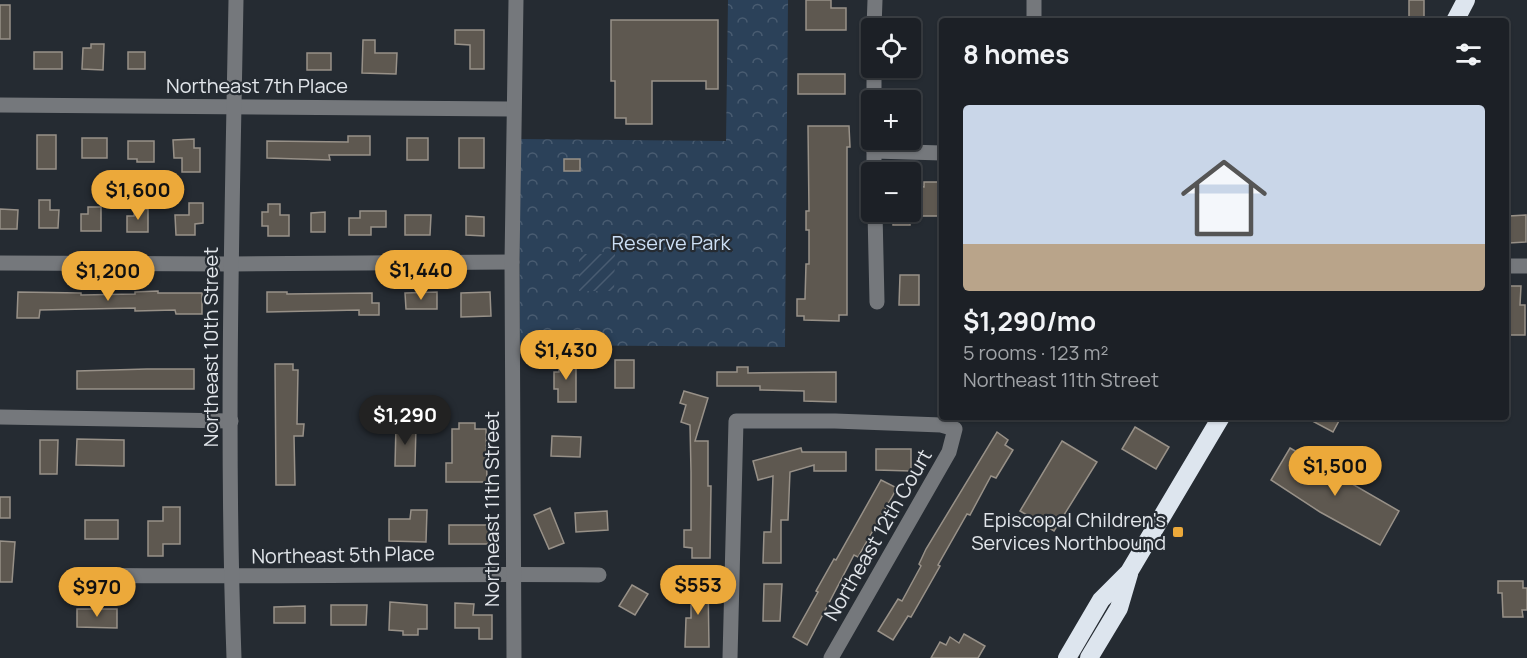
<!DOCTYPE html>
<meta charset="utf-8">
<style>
body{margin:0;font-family:Manrope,sans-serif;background:#25282e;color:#f1f3f6;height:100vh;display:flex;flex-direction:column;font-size:22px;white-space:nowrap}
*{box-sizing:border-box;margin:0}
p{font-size:20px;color:#a0a3a7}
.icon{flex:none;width:33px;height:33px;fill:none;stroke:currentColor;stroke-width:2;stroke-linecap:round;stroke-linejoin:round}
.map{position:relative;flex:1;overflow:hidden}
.side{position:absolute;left:939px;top:18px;width:570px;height:402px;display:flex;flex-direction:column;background:#1c2026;border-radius:6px;box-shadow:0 2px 4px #0004,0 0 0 2px #3a3e43}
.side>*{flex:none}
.controls{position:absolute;left:861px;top:18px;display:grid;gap:12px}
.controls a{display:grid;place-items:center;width:60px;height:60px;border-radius:6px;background:#1c2026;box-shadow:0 2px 4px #0004,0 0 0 2px #3a3e43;font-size:30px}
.price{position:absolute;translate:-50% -51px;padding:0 14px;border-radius:21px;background:#eca93a;color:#111;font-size:20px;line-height:39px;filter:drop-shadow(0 2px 3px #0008)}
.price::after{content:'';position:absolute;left:50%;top:36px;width:18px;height:14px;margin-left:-9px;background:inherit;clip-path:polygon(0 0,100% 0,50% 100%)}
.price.selected{background:#222;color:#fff}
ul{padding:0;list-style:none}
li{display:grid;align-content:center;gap:12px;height:318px;padding:0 24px}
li+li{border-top:2px solid #3a3e43}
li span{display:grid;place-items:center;height:186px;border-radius:6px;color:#555}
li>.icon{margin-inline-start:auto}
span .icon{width:108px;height:108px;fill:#fffc;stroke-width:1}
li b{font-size:26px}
h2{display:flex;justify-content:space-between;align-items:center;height:72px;padding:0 24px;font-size:26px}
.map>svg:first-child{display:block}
.park{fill:url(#park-crowns)}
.garden{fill:url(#garden-furrows)}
.building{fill:#5e5850;stroke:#989188;stroke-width:1.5}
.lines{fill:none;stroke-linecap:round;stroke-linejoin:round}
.minor{stroke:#75787c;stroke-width:15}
.highway{stroke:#dde5ee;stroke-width:18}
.poi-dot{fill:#eca93a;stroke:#252b32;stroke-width:2}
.labels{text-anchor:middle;stroke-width:4.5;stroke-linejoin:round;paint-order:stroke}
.street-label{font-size:20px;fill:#e1e5ea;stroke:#252b32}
.park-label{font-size:20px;fill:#ccdff5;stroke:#252b32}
.poi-label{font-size:20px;fill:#e1e5ea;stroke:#252b32;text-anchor:end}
</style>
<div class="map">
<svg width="1527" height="658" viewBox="0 0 1527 658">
<defs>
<pattern id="park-crowns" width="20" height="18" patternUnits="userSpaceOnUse" patternTransform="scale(1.5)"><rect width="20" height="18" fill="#2b4159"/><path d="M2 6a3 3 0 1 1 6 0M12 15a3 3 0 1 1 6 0" fill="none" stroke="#495c71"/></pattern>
<pattern id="garden-furrows" width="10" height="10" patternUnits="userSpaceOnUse" patternTransform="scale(1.5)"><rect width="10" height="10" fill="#2b4159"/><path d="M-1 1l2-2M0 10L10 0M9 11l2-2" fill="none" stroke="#495c71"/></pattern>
</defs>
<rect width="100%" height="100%" fill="#252b32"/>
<polygon class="park" points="728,0 788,0 785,347 520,345 519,139 726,141"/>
<polygon class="garden" points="579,254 615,254 614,291 579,291"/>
<g class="building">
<polygon points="806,0 831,0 831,8 846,8 846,30 806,30"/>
<rect x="1409" y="0" width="15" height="17"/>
<rect x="0" y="5" width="10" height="34"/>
<polygon points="611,20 718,20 718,89 706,89 706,81 652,81 652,124 626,124 626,118 615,118 615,81 611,81"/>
<polygon points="455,30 484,30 484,69 470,69 470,45 455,44"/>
<polygon points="363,40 375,40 375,53 397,53 396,74 362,73"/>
<polygon points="91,44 104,44 103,70 82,69 83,48 91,48"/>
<rect x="34" y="52" width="28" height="17"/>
<rect x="128" y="52" width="17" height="17"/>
<rect x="307" y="53" width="24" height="17"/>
<rect x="798" y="74" width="47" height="20"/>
<polygon points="808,126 849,126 850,147 847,147 847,315 839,315 839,321 804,320 804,316 797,316 797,299 805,299 806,264 809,264 809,230 806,230 806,211 809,211"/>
<rect x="37" y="135" width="19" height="34"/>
<polygon points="348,136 370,136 370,155 329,155 330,160 267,158 267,141 348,142"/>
<rect x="82" y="138" width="25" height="20"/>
<rect x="407" y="138" width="21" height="22"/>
<rect x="459" y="138" width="25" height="30"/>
<polygon points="194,139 194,148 200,148 200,172 182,172 182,158 174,158 173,140"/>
<polygon points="128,141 154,141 154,162 137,162 137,159 128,159"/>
<rect x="564" y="159" width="16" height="12"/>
<polygon points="924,182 942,182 942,216 910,216 910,186 924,187"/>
<polygon points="39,200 50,200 50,210 59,210 58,228 39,228"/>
<polygon points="189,203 203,203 203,223 195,224 195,235 176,235 175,215 189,215"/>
<polygon points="268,204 280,204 280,215 289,215 289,236 268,236 268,226 262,226 262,212 268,212"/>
<polygon points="88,207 101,207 101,231 81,231 81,214 88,214"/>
<polygon points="0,209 18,210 17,229 0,229"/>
<polygon points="135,209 148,209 148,232 127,232 127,216 134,216"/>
<polygon points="360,211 386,211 386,227 371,227 371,235 349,235 349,218 360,218"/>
<polygon points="325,212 325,232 311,232 311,213"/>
<rect x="893" y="212" width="17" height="13"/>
<polygon points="405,215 431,215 430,235 405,235"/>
<polygon points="1526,215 1526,242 1509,243 1509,216"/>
<polygon points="466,216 484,217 484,236 466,235"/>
<polygon points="900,275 919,275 919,305 899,305"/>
<polygon points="1506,286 1521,286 1520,305 1525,305 1525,335 1506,335"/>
<polygon points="158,291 158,293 202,293 202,314 176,314 175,310 135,311 135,308 40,310 39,318 17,318 18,292 81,293 81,295 135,294 135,292"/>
<polygon points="267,292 287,292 287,294 372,293 372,303 379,303 379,315 359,315 359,310 267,312"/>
<polygon points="437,292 437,309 406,309 405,293"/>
<polygon points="490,292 491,316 461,317 461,293"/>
<polygon points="559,360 576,360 576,402 558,402 558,389 554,389 554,372 559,372"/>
<rect x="615" y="360" width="19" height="28"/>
<polygon points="275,364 293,364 293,370 298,370 297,424 304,424 303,436 294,436 295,485 276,485"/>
<polygon points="737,367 748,367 748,373 836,372 836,402 804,401 804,391 760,390 760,386 717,386 717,372 737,372"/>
<polygon points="147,369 194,369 194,389 77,389 77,371"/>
<polygon points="684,391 708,398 695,441 708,441 708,486 711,486 710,558 692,558 692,548 684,547 684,530 691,530 691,472 690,425 681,422 686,405 680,403"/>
<polygon points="1305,417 1341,417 1333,432"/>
<polygon points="459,423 475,423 475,429 486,429 487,482 446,482 446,463 452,463 452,429 459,429"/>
<polygon points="396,425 416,426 415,466 395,466"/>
<polygon points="1135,427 1169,447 1156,469 1122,449"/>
<polygon points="997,432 1008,440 1005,445 1013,450 996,478 991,476 970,515 967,514 938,565 940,566 911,617 908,616 893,640 878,631 898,599 902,601 921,566 919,564 926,549"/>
<polygon points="552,436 581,437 580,457 551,456"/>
<polygon points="77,439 124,440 124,466 76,465"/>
<polygon points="40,440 58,440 57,474 40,474"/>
<polygon points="1062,441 1097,462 1054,531 1020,511"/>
<polygon points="801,448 802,452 846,452 846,471 814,471 814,465 790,472 788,520 781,520 781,563 763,563 764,532 771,532 773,476 758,480 753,461"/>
<polygon points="1290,448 1399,511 1380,545 1320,512 1271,480"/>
<polygon points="876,449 911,449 911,471 876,470"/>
<polygon points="881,480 897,488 858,557 854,555 807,645 793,637 818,592 816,591 834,559 836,560"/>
<rect x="0" y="497" width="10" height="21"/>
<polygon points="163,507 180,507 180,544 163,544 163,556 148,556 148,521 163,521"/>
<polygon points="550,508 564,543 549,549 534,515"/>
<polygon points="411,510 427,510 426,542 389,541 389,519 410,519"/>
<polygon points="607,511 608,530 576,532 575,513"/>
<rect x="85" y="520" width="33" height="19"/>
<rect x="449" y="525" width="42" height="19"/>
<polygon points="0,541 15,542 12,582 0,582"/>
<polygon points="691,579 708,579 709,647 685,647 686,618 691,618"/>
<polygon points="1498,581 1523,581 1523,588 1527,588 1527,610 1522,610 1523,617 1503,617 1502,593 1498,593"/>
<polygon points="764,584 782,584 780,621 763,621"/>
<polygon points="632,585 648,594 635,615 619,606"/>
<polygon points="390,602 427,605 427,629 418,629 418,635 403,635 403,631 389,630"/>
<polygon points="455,603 474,604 473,615 492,615 492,639 479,639 479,628 455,628"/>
<polygon points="331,605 367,605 366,625 331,625"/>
<polygon points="305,606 305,623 274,623 274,607"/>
<polygon points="77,609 117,609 117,628 77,627"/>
<polygon points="964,634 985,646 978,658 931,658 940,642 946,645 950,637 959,643"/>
</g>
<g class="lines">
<g class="minor">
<polyline points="1034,21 1034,0"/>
<polyline points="874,28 875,0"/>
<polyline points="874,100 874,68"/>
<polyline points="0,105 513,109"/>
<polyline points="874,140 874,172"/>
<polyline points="874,151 942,153"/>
<polyline points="875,212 877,302"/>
<polyline points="0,263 232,264 512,262"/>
<polyline points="1506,266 1527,266"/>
<polyline points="0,417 231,421"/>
<path d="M87 575C258 578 428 573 599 575"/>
<path d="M234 658C226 439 232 219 236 0"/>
<polyline points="514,658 512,262 516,0"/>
<polyline points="730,658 736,421 835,421 941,425 955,429 949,452 831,658"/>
</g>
<g class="highway">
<polyline points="1455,21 1466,0"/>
<polyline points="1067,658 1101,600 1129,572 1221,417"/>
<polyline points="1089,658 1119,608 1129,574"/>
</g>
</g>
<rect class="poi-dot" x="1172" y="526" width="12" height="12" rx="3"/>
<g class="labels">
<g class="street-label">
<text x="257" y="93">Northeast 7th Place</text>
<text transform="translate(211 347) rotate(-90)" y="7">Northeast 10th Street</text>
<text transform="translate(492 509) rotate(-90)" y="7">Northeast 11th Street</text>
<text transform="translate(878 535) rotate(-60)" y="7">Northeast 12th Court</text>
<text transform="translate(343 555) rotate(-1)" y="7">Northeast 5th Place</text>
</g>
<g class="park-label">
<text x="671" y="250">Reserve Park</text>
</g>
<g class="poi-label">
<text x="1166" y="527">Episcopal Children's<tspan x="1166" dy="23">Services Northbound</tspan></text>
</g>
</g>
</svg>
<div class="controls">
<a><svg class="icon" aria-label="locate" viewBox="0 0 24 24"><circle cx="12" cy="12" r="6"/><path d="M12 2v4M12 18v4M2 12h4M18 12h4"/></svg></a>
<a>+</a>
<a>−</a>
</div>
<b class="price" style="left:138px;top:221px">$1,600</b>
<b class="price" style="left:421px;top:301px">$1,440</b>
<b class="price" style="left:108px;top:302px">$1,200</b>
<b class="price" style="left:566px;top:381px">$1,430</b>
<b class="price selected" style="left:405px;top:446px">$1,290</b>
<b class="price" style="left:1335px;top:497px">$1,500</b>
<b class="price" style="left:698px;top:616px">$553</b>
<b class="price" style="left:97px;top:618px">$970</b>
<section class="side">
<h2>8 homes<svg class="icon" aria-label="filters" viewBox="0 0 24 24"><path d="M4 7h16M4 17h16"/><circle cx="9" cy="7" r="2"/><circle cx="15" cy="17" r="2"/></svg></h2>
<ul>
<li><span style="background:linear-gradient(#c9d6e8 75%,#b9a48a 0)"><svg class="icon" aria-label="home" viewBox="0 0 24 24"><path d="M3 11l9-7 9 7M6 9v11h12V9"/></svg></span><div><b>$1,290/mo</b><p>5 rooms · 123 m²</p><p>Northeast 11th Street</p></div></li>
</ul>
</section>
</div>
